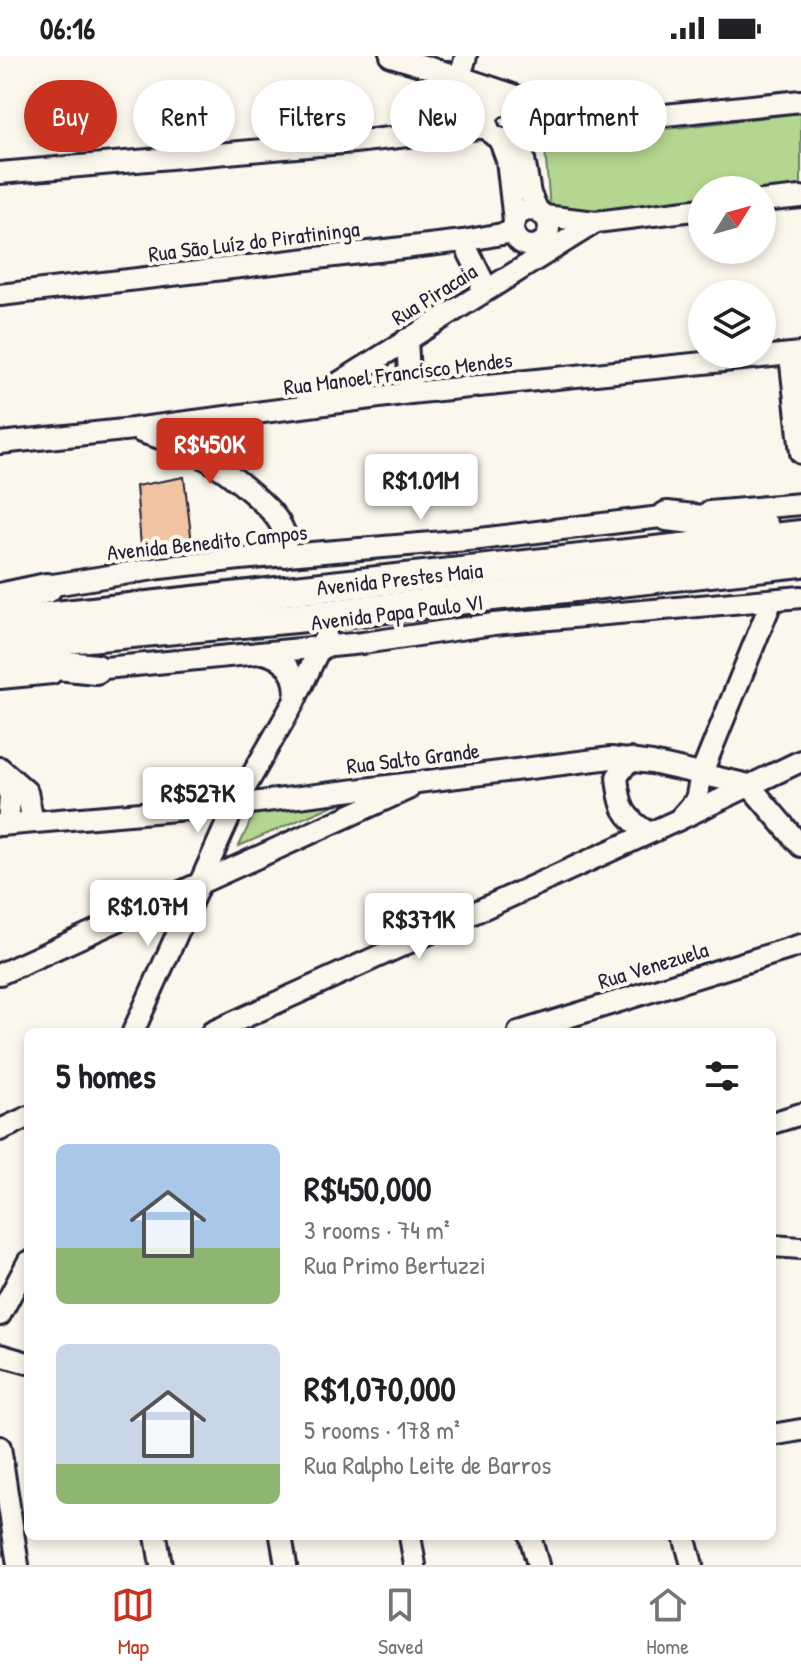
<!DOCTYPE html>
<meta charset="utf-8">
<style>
body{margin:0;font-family:"Patrick Hand",sans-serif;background:#f2f2f2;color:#202124;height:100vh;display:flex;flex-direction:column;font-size:30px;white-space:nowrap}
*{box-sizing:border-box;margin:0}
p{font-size:26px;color:#757577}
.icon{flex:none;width:44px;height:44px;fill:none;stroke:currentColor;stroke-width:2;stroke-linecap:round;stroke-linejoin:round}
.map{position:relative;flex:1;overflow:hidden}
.sheet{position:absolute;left:24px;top:972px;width:752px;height:512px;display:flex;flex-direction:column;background:#fff;border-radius:12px;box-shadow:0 4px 12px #0003}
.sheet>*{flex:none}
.top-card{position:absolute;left:24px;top:24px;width:754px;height:72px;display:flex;gap:16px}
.needle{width:52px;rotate:53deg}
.tools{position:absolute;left:688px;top:120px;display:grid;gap:16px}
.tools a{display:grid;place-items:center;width:88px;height:88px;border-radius:50%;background:#fff;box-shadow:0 4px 12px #0003;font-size:40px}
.price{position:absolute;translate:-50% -68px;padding:0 18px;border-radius:8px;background:#fff;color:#222;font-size:26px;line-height:52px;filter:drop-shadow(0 2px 4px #0008)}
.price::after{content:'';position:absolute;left:50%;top:48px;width:24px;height:18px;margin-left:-12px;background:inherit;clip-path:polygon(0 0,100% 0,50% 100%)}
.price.selected{background:#c8321e;color:#fff}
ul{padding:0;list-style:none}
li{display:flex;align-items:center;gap:24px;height:200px;padding:0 32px}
li span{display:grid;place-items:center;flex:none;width:224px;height:160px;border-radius:12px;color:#555}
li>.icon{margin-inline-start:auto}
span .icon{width:96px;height:96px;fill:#fffc;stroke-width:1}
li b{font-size:34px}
h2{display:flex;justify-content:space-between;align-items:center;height:96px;padding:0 32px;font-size:34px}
.chip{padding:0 28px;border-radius:36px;background:#fff;box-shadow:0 4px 12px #0003;font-size:28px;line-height:72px}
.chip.selected{background:#c8321e;color:#fff}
.status{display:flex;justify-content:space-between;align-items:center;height:56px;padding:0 40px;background:#fff;direction:ltr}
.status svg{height:22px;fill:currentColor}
.dock{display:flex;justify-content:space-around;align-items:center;height:112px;border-top:2px solid #e0e0e0;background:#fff;font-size:22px;color:#757577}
.dock a{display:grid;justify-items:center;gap:4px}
.dock .selected{color:#c8321e}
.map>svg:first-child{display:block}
.green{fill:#b4d690;stroke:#6b7c66;stroke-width:2}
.building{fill:#f1c3a0;stroke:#22223b;stroke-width:2}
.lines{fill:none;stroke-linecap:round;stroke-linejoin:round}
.minor-casing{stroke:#22223b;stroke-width:26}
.highway-casing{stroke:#22223b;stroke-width:34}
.minor{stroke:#fbf7ec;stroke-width:20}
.highway{stroke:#fbf7ec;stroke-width:28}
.labels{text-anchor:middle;stroke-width:8;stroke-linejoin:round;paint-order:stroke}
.street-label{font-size:22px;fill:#22223b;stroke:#fbf7ec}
</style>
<div class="status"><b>06:16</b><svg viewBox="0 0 49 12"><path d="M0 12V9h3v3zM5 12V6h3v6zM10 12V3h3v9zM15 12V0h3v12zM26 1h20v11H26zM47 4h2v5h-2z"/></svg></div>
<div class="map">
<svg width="801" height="1509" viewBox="0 0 801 1509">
<rect width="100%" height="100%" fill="#fbf7ec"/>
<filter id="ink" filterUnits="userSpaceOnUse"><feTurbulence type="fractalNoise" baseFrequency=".0125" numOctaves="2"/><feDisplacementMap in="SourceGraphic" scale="16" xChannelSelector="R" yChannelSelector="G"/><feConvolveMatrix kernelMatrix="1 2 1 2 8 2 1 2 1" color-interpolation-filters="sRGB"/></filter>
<g filter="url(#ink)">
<g class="green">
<polygon points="801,57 801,133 762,138 762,134 702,134 702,146 613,155 550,153 544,80 676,72"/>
<polygon points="357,739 239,790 256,753"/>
</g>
<polygon class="building" points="184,421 193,495 142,502 136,430"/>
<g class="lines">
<g class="minor-casing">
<g id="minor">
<polyline points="391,0 460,21 494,52"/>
<polyline points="466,0 460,21 588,64"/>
<circle cx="504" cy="66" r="17"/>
<polyline points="499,82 507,104 514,165"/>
<polyline points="0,117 354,86 488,71"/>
<polyline points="762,145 801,141"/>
<circle cx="531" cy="172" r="18"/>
<polyline points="539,157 530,138 519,74 801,45"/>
<polyline points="544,160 596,166 702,153"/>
<polyline points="463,185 482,223 481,236"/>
<polyline points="0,239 463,185 513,176"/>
<polyline points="407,283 410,337"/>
<polyline points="790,299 801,397"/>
<polyline points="305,348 596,166"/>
<path d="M141 376C188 390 216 405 253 438 265 449 278 460 284 476 286 484 285 492 285 500"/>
<polyline points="0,387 133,373 410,337 801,297"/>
<polyline points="709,456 801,448"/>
<polyline points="34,532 160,512 240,503 480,483 677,459"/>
<path d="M262 597C285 601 299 620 295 643"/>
<polyline points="84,614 363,587 494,568 801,541"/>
<polyline points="0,622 52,617"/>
<path d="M630 703 617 721C620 751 623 761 649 777"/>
<polyline points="0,712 27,736 33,766"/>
<polyline points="0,721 10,739 8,768"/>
<polyline points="681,761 696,744 701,719 772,544"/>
<polyline points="0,769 235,749 611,702 652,707 749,729 801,790"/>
<polyline points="0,918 408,733"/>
<polyline points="133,976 235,749 294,646 326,579"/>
<polyline points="212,976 678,764 801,705"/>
<polyline points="519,976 801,889"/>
<polyline points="772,1067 801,1058"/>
<polyline points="0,1074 28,1061"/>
<polyline points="772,1190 801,1192"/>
<polyline points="0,1259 28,1206"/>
<polyline points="0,1299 28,1307"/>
<polyline points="772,1379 801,1374"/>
<polyline points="0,1391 18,1509"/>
<polyline points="156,1480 161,1509"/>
<polyline points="281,1480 286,1509"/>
<polyline points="410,1480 415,1509"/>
<polyline points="530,1480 538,1509"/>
<polyline points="684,1480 692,1509"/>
</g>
</g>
<g class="highway-casing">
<g id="highway">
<polyline points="667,460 764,471"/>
<polyline points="0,542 47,532"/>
<path id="s1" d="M0 566 801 479"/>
<polyline points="0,589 296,562 801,506"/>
<polyline points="0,603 96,613"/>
</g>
</g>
<use href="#minor" class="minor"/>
<use href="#highway" class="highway"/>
</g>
</g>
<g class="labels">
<g class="street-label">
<text transform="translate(254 185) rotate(-7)" y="8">Rua São Luíz do Piratininga</text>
<text transform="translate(434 238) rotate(-32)" y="8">Rua Piracaia</text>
<text transform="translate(398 317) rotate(-7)" y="8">Rua Manoel Francisco Mendes</text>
<text transform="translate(207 486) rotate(-6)" y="8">Avenida Benedito Campos</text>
<text dy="8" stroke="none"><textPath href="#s1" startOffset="402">Avenida Prestes Maia</textPath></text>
<text transform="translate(397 556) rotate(-7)" y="8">Avenida Papa Paulo VI</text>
<text transform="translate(413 702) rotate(-7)" y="8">Rua Salto Grande</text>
<text transform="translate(653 909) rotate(-17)" y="8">Rua Venezuela</text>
</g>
</g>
</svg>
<div class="tools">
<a><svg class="needle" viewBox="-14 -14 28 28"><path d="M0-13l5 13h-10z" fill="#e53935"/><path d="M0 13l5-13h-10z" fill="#757577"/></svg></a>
<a><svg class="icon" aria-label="layers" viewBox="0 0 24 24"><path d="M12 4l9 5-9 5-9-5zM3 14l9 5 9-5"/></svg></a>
</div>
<b class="price selected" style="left:210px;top:430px">R$450K</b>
<b class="price" style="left:421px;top:466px">R$1.01M</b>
<b class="price" style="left:198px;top:779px">R$527K</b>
<b class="price" style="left:148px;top:892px">R$1.07M</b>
<b class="price" style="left:419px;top:905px">R$371K</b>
<div class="top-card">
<a class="chip selected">Buy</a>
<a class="chip">Rent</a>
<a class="chip">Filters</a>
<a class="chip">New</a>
<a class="chip">Apartment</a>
</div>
<section class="sheet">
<h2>5 homes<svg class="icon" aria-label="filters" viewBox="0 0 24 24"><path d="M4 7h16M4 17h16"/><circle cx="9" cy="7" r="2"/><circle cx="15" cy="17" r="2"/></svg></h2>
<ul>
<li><span style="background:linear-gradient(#a9c7e8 65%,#8fb573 0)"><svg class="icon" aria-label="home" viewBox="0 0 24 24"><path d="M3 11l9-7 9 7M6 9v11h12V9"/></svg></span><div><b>R$450,000</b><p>3 rooms · 74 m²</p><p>Rua Primo Bertuzzi</p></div></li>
<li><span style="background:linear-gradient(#c9d6e8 75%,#8fb573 0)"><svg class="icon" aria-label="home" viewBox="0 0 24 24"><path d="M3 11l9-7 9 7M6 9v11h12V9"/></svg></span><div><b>R$1,070,000</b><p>5 rooms · 178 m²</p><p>Rua Ralpho Leite de Barros</p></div></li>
</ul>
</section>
</div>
<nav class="dock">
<a class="selected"><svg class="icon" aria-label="map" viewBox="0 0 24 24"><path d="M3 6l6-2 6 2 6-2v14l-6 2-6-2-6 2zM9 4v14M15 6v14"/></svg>Map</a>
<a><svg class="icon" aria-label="saved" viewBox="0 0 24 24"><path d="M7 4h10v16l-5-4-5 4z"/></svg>Saved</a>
<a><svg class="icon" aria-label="home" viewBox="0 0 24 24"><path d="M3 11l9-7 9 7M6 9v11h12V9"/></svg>Home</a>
</nav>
